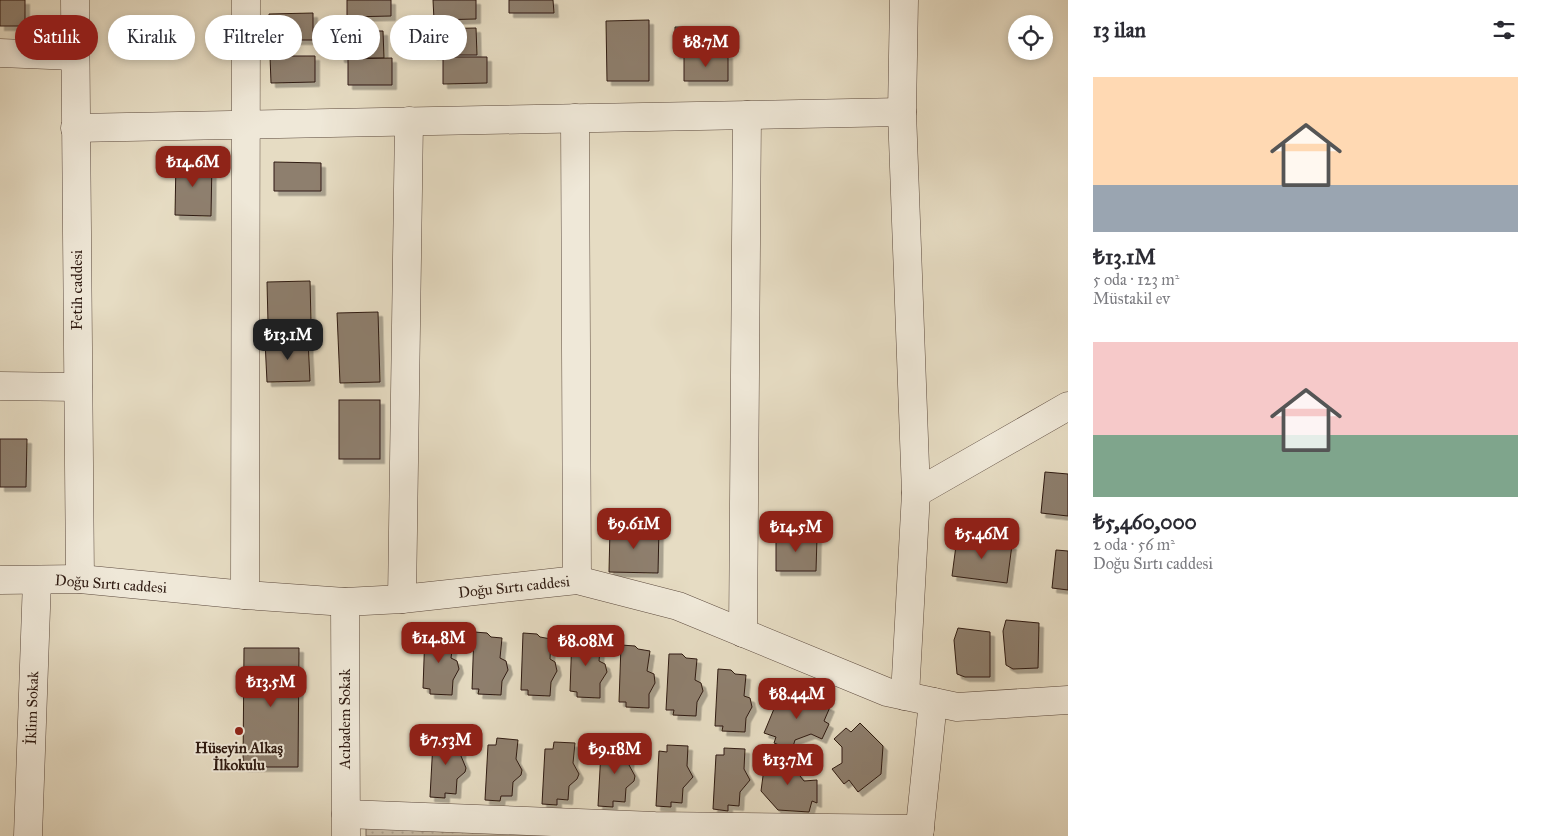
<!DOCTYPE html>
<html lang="tr">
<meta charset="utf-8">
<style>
body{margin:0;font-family:"IM FELL Great Primer",serif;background:#f7f7f7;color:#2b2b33;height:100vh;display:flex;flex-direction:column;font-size:19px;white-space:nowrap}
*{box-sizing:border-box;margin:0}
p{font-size:16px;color:#7c7c81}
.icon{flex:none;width:28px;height:28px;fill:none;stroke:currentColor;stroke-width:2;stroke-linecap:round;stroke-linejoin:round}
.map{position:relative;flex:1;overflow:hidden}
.drawer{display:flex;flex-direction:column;background:#fff;width:475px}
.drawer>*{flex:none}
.banner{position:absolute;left:15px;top:15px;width:475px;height:45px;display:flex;gap:10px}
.fabs{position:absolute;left:1008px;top:15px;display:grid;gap:10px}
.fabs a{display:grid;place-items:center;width:45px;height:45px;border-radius:50%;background:#fff;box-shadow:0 2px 8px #0003;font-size:25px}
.price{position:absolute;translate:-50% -42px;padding:0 11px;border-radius:10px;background:#8f2418;color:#fff;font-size:16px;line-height:32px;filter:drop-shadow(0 1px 2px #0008)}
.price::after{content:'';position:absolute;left:50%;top:30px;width:15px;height:11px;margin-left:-8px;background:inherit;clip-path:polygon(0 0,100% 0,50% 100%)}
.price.current{background:#222;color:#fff}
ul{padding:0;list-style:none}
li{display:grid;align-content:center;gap:10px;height:265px;padding:0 25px}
li span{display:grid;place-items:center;height:155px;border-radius:0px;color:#555}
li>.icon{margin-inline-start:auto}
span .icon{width:90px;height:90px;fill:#fffc;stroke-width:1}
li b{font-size:21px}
h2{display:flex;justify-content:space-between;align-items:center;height:60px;padding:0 25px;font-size:21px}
.pill{padding:0 18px;border-radius:22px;background:#fff;box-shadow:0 2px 8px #0003;font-size:18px;line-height:45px}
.pill.current{background:#8f2418;color:#fff}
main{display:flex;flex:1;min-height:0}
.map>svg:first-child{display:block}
.park{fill:url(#park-dots);stroke:#7a6a5b}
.building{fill:#8e7f6e;stroke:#2e1a11;filter:url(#shadow)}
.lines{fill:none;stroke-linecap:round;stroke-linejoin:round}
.minor-casing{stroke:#5c4a3e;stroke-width:29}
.minor{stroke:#efe8d8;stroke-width:28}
.poi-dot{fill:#8f2418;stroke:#efe8d8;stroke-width:2}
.labels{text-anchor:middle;stroke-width:4;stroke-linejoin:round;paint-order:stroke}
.street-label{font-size:15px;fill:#2e1a11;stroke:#efe8d8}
.poi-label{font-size:15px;font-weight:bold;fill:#2e1a11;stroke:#efe8d8}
</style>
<main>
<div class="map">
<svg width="1068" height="836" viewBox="0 0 1068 836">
<defs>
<pattern id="park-dots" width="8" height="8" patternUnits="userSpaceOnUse" patternTransform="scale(1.25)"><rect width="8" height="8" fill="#c7bba5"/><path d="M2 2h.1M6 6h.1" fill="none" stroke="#aba08d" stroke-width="1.8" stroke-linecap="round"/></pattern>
<filter id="shadow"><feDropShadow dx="4.5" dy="4.5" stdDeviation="0" flood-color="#0004"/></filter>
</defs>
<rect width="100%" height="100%" fill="#e6dcc3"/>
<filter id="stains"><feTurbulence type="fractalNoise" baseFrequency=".004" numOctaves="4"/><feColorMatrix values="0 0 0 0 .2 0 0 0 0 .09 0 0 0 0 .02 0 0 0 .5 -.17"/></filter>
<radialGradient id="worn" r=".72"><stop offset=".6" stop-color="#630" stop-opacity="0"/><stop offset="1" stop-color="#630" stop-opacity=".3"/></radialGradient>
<polygon class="park" points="366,828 595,836 366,836"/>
<g class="building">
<rect x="0" y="0" width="25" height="26"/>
<polygon points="347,0 391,0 391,16 347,17"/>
<polygon points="433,0 476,0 476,19 434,20"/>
<polygon points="509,0 553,0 554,13 509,13"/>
<polygon points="313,13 313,40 269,40 269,14"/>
<polygon points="649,20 649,81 607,81 606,21"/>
<polygon points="675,27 719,27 720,54 675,54"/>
<polygon points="476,28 477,55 432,55 432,29"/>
<polygon points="339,31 383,31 384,58 340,58"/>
<polygon points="728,54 728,81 684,81 684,55"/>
<polygon points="270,56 315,56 315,82 271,83"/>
<polygon points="443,57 487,57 487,83 443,84"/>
<polygon points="392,58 392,85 348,85 348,59"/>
<polygon points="176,160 212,161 211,216 175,215"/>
<polygon points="274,162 321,163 321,191 274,191"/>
<polygon points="310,281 311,322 268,323 267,282"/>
<polygon points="378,312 380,382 340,383 337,313"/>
<polygon points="308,340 310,381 267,382 265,341"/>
<rect x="339" y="400" width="41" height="59"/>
<polygon points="0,439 27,439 26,487 0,487"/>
<polygon points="1045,472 1068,474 1068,516 1041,513"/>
<polygon points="610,528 659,528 658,573 609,572"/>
<polygon points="806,533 817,537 816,571 776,571 776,538 790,534"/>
<polygon points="957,538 1012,545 1007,583 952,576"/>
<polygon points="1056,550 1068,551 1068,590 1052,588"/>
<polygon points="1006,620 1039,623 1038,668 1013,669 1006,665 1003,631"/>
<polygon points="958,628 990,632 990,677 965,677 957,674 954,640"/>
<polygon points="425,632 439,632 442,636 454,637 451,658 457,661 459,669 453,680 452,695 430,694 430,689 423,688"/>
<polygon points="474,632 487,633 491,637 502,638 500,658 506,661 508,670 502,681 501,695 478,694 479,689 472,689"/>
<polygon points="523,633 537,634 540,637 551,639 550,659 555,662 557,671 551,682 550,696 528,695 528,690 521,690"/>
<polygon points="572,635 586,635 590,639 601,640 599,661 605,664 607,672 600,683 600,698 577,697 577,692 570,691"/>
<polygon points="621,645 635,646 638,649 650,651 647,671 654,674 655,683 649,694 649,708 626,707 626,702 619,702"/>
<polygon points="244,648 299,648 298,767 243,767"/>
<polygon points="669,654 682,654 686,658 697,659 695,680 701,683 703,691 697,702 696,716 673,715 674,710 666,710"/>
<polygon points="718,669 731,670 735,674 746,675 744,696 750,698 752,707 746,718 745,732 722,731 723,726 715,726"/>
<polygon points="799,694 830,707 824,721 829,724 822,739 811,734 795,740 792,750 774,743 776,737 764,733 776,704"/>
<polygon points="860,723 883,746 881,774 858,792 849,780 844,784 832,769 842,763 842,747 834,739 846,728 851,732"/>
<polygon points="441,736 462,737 461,756 466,768 465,772 457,779 456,794 445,793 445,798 430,797 433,742 441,743"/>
<polygon points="497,738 518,740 516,759 522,770 521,775 513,782 512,796 501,796 500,801 485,800 488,745 496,745"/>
<polygon points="554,742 575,743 573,763 579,774 577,779 569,786 568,800 557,799 557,805 542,804 545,749 553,749"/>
<polygon points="609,744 631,745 629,765 635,776 634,781 626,788 625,802 613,801 613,807 598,806 601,751 609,751"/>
<polygon points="667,745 688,746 687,766 693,777 683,788 682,803 671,802 671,807 656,806 659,751 667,752"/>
<polygon points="724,748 745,749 744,769 750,780 740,792 739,806 728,805 728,811 713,809 716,755 724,755"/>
<polygon points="776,755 794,757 792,766 804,781 817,780 817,803 812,801 809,812 778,810 761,791 765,761 776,761"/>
</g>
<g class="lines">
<g class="minor-casing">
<g id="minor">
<polyline points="75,0 80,579"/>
<polyline points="904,0 902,112 916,493 905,696"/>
<polyline points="0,53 75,56"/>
<polyline points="575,118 577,580"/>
<polyline points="75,128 902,112"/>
<polyline points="0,386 78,387"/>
<polyline points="916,493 1068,406"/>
<polyline points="0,580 80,579 245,595 345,602 402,599 577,580 678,606 887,692 957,707 1068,700"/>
<polyline points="245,595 246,0"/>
<polyline points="402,599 409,121"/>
<polyline points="345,602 346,836"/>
<polyline points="743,633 747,115"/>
<polyline points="346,814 655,826 920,829"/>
<polyline points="28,836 37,580"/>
<polyline points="919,836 933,702"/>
</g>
</g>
<use href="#minor" class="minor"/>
</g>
<circle class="poi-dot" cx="239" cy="731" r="5"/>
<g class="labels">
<g class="street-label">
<text transform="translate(77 290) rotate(-90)" y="5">Fetih caddesi</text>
<text transform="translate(111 584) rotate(4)" y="5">Doğu Sırtı caddesi</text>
<text transform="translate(514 587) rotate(-6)" y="5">Doğu Sırtı caddesi</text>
<text transform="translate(32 708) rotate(-88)" y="5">İklim Sokak</text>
<text transform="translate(345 719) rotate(-90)" y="5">Acıbadem Sokak</text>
</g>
<g class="poi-label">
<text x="239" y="753">Hüseyin Alkaş<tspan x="239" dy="17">İlkokulu</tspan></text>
</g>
</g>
<rect width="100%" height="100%" filter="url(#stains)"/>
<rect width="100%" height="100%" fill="url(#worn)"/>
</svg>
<div class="fabs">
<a><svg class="icon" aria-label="locate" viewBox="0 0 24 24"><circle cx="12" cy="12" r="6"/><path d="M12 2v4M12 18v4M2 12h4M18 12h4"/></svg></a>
</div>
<b class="price" style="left:706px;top:68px">₺8.7M</b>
<b class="price" style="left:193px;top:188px">₺14.6M</b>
<b class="price current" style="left:288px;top:361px">₺13.1M</b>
<b class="price" style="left:634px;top:550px">₺9.61M</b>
<b class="price" style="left:796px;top:553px">₺14.5M</b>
<b class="price" style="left:982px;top:560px">₺5.46M</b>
<b class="price" style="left:439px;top:664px">₺14.8M</b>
<b class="price" style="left:586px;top:667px">₺8.08M</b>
<b class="price" style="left:271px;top:708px">₺13.5M</b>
<b class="price" style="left:797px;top:720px">₺8.44M</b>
<b class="price" style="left:446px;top:766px">₺7.53M</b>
<b class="price" style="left:615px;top:775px">₺9.18M</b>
<b class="price" style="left:788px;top:786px">₺13.7M</b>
<div class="banner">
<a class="pill current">Satılık</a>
<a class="pill">Kiralık</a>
<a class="pill">Filtreler</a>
<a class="pill">Yeni</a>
<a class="pill">Daire</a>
</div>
</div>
<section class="drawer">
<h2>13 ilan<svg class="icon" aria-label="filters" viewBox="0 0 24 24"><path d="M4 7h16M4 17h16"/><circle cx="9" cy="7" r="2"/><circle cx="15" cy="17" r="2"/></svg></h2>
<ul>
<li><span style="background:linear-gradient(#ffd9b3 70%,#9aa5b1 0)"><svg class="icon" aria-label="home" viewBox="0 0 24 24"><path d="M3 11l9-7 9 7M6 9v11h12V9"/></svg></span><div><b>₺13.1M</b><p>5 oda · 123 m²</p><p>Müstakil ev</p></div></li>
<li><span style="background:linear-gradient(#f6c9c9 60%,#7fa58c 0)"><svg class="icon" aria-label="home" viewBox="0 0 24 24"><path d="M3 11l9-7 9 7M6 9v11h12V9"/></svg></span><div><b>₺5,460,000</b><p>2 oda · 56 m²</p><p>Doğu Sırtı caddesi</p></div></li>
</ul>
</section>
</main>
